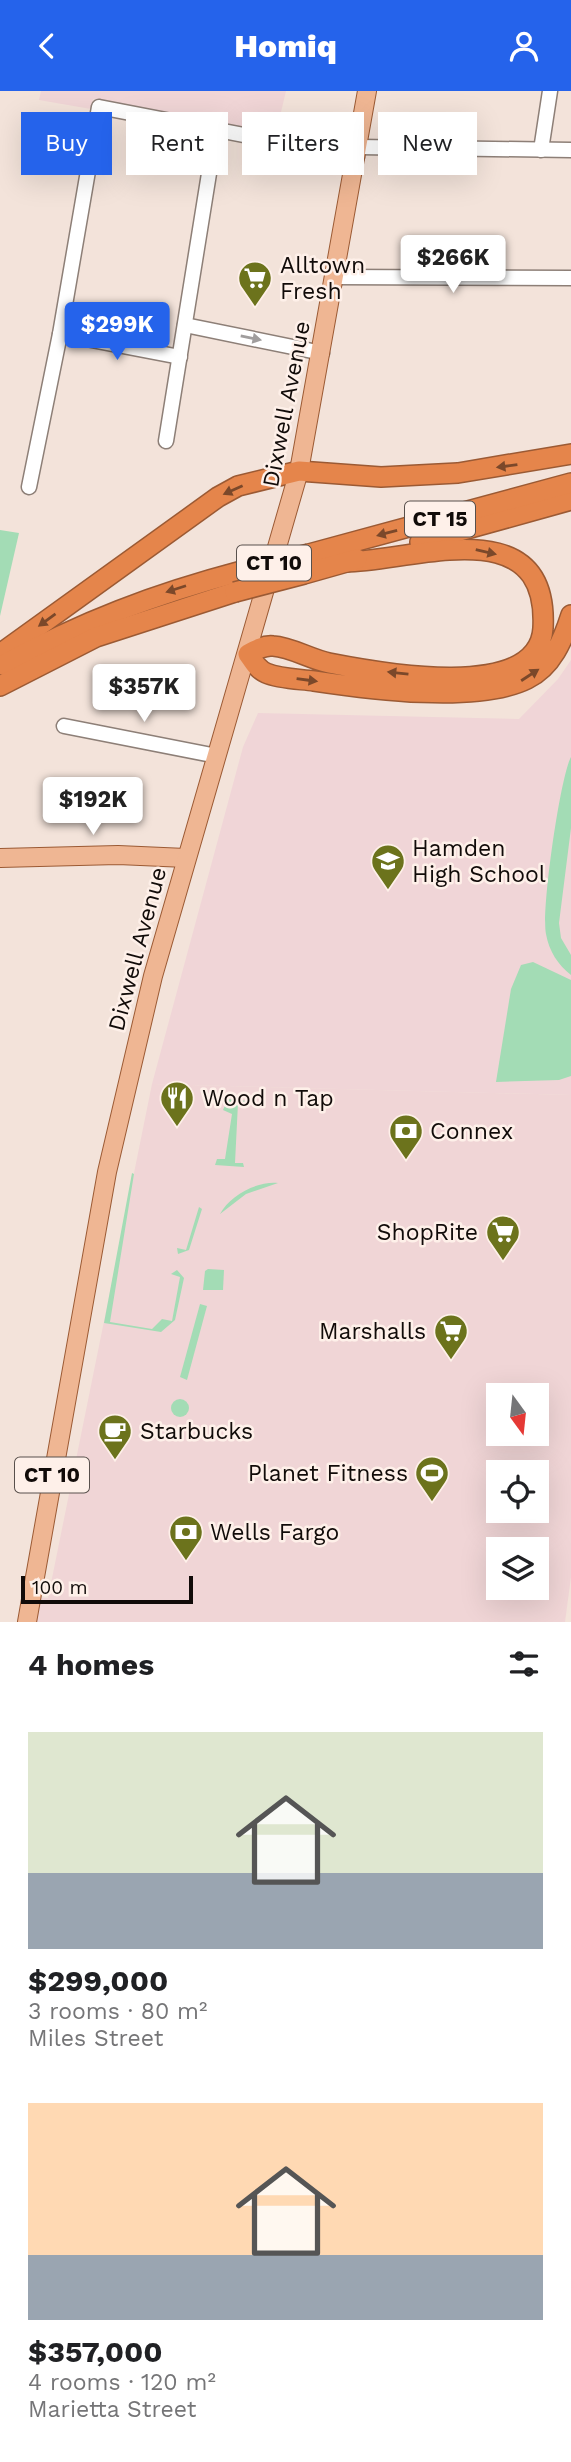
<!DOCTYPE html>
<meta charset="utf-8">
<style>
body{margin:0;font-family:"Work Sans",sans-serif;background:#f2f2f2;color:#202124;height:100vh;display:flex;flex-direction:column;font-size:26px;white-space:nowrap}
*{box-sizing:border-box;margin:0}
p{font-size:23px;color:#757577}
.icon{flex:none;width:38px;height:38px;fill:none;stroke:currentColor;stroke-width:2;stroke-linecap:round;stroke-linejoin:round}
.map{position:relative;height:1531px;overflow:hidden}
.details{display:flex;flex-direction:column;background:#fff;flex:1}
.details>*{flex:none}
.guide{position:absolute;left:21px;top:21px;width:530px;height:63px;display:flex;gap:14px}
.needle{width:46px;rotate:165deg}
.controls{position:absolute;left:486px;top:1292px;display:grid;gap:14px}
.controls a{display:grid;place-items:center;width:63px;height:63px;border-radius:0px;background:#fff;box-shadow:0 7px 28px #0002;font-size:35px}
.scale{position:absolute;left:21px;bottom:18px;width:172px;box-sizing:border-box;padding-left:7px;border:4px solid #110b09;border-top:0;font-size:19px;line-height:24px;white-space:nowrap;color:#110b09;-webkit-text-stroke:5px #fef0e9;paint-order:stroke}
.price{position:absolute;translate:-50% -60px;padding:0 16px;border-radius:7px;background:#fff;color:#222;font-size:23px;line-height:46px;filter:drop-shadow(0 2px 4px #0008)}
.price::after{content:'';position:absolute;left:50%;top:42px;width:21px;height:16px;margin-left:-10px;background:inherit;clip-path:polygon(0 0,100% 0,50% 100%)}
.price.active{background:#2563eb;color:#fff}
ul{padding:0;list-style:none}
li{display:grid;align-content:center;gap:14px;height:371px;padding:0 28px}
li span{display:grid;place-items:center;height:217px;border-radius:0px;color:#555}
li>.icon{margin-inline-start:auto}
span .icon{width:126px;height:126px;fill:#fffc;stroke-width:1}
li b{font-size:30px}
h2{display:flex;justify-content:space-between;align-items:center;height:84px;padding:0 28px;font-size:30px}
.tag{padding:0 24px;border-radius:0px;background:#fff;box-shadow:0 7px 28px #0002;font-size:24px;line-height:63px}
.tag.active{background:#2563eb;color:#fff}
header{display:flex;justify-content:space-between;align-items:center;height:91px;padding:0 28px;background:#2563eb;color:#fff;font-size:32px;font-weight:800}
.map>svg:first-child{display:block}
.commercial{fill:#f0d5d6;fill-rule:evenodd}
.education{fill:#f0d5d7}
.green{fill:#a3dcb5}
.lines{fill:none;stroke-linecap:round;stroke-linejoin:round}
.minor-casing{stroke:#8d7f77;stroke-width:17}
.major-casing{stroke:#9b5a34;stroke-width:20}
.highway-casing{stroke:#9b5a34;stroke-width:22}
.minor{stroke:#fff;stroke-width:14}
.major{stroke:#efb693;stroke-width:18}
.highway{stroke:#e5854b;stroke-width:19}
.highway-bridge-casing{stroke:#9b5a34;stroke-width:22;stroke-linecap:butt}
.highway-bridge{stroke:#e5854b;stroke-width:19}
.oneway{fill:#a09d9d}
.oneway2{fill:#7b482a}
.labels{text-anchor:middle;stroke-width:5;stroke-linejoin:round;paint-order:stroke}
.shield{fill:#fef0e9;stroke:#58504c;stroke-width:2}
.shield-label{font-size:21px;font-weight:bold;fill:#110b09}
.poi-label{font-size:23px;fill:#110b09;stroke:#fef0e9;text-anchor:start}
.street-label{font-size:23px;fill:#110b09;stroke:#fef0e9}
</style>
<header><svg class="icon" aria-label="back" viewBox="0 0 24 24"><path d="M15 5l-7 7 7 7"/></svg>Homiq<svg class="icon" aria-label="person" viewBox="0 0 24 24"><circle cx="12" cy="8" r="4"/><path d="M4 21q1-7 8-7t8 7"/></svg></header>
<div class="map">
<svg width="571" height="1531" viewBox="0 0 571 1531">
<rect width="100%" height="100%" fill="#f3e3da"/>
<g class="commercial">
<polygon points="41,0 286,0 276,42 93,8 91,18 39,9"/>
<path d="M152 993 571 1004V1486L565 1531H29L31 1506 48 1507ZM499 1304H537V1342H499ZM499 1381H537V1419H499ZM499 1458H537V1496H499Z"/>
</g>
<polygon class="education" points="571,569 571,1004 152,993 243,656 258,622 519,628 558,588"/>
<g class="green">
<polygon points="0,439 19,442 0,525"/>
<path d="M571 666V737L559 832 561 847 571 864V884C558 874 549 860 546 843 541 821 560 686 571 666Z"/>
<polygon points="533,871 571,889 571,985 559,989 496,991 511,898 521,874"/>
<polygon points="228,1008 247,1010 238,1012 235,1072 243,1072 244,1076 215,1074 217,1068 225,1068 232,1023 223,1019"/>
<polygon points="132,1082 134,1083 110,1231 152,1238 162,1228 172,1230 180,1186 171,1183 177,1179 184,1187 175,1229 161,1241 104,1232"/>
<path d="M278 1092 246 1103 220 1123C230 1104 257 1090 278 1092Z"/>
<polygon points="199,1116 202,1118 189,1159 178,1163 177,1157 186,1159"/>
<polygon points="208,1178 224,1179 223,1199 203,1199 205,1180"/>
<polygon points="200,1213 207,1215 187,1289 180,1286"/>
<circle cx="180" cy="1317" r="9"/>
</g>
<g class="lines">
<g class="minor-casing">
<g id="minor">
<polyline points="359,56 571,59"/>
<polyline points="541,59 550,0"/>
<polyline points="335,186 571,187"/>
<polyline points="185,234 322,262"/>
<polyline points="60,243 180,266"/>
<polyline points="166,350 216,39"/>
<polyline points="29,396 60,243 99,16 357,66"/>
<polyline points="64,635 217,665"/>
</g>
</g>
<g class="major-casing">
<g id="major">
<polyline points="0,767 118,764 186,767"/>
<polyline points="27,1531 107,1081 153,885 299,380 367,0"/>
</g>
</g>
<g class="highway-casing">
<g id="highway">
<polyline points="420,451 571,409"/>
<polyline points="309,463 571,392"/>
<path d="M346 471C413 470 549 417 543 537 539 613 375 581 329 572 310 568 291 556 273 555 264 554 255 559 248 563 253 570 257 578 266 582 280 588 299 588 314 590 368 598 477 613 527 588 552 576 563 549 571 524"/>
<polyline points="304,483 357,468"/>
<polyline points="0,563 218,406 238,395 299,380 381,386 458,382 571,363"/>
<path d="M3 574C81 531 155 503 242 480"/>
<polyline points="0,595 96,546 235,501"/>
</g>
</g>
<use href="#minor" class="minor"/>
<use href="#major" class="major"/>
<use href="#highway" class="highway"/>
<g class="highway-bridge-casing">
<g id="highway-bridge">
<polyline points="242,480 309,463"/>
<polyline points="235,501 304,483"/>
</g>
</g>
<use href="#highway-bridge" class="highway-bridge"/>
</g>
<defs><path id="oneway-solid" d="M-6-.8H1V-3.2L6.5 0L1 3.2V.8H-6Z" transform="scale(1.75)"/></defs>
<use class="oneway" href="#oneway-solid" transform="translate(251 247) rotate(11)"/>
<g class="oneway2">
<use href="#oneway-solid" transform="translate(507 375) rotate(172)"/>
<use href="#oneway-solid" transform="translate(233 399) rotate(156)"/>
<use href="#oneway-solid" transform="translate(387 442) rotate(165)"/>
<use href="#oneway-solid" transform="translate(486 461) rotate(13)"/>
<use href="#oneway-solid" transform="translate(176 498) rotate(162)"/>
<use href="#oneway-solid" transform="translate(47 529) rotate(144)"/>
<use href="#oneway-solid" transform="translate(398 582) rotate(-174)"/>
<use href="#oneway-solid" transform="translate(530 584) rotate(-33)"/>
<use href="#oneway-solid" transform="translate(307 589) rotate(8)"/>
</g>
<defs>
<g id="supermarket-pin" transform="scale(1.75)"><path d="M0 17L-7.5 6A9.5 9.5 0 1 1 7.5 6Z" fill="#6c731c" stroke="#fef0e9"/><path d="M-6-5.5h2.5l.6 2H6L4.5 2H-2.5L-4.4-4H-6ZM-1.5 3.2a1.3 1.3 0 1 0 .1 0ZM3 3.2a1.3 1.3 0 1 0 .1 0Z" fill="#fff"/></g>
<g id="school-pin" transform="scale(1.75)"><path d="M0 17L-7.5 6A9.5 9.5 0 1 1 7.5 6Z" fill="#6c731c" stroke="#fef0e9"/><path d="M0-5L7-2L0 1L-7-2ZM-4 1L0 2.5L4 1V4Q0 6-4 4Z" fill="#fff"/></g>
<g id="restaurant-pin" transform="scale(1.75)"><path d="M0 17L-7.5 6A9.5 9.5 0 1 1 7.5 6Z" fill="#6c731c" stroke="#fef0e9"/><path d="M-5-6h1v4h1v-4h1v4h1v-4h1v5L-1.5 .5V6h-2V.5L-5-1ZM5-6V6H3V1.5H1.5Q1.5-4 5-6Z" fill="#fff"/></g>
<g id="bank-pin" transform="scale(1.75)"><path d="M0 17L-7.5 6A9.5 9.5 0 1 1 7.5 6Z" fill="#6c731c" stroke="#fef0e9"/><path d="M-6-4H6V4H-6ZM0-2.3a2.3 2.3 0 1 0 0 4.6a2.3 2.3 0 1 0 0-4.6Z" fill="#fff"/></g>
<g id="cafe-pin" transform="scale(1.75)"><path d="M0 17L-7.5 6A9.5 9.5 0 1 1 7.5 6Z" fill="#6c731c" stroke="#fef0e9"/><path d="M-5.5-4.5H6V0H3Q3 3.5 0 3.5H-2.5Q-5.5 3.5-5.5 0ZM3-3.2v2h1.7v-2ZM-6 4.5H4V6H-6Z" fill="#fff"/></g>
<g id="stadium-pin" transform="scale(1.75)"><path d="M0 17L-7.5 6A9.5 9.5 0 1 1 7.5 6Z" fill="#6c731c" stroke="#fef0e9"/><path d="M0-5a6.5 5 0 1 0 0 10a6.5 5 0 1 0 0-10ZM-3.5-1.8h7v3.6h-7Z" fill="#fff"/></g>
</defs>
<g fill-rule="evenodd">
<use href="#supermarket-pin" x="255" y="187"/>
<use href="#school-pin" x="388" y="770"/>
<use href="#restaurant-pin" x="177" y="1007"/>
<use href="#bank-pin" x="406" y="1040"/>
<use href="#supermarket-pin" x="503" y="1141"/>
<use href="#supermarket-pin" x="451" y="1240"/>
<use href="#cafe-pin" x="115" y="1340"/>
<use href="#stadium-pin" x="432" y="1382"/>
<use href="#bank-pin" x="186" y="1441"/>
</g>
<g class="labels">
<g class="shield">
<rect x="405" y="410.5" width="70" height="35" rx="5"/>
<rect x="237" y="454.5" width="74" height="35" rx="5"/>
<rect x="15" y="1366.5" width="74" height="35" rx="5"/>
</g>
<g class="shield-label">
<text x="440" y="435">CT 15</text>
<text x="274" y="479">CT 10</text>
<text x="52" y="1391">CT 10</text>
</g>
<g class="poi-label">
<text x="280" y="182">Alltown<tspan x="280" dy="26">Fresh</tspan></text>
<text x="412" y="765">Hamden<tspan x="412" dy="26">High School</tspan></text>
<text x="202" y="1015">Wood n Tap</text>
<text x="430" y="1048">Connex</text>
<text x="478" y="1149" text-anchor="end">ShopRite</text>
<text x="426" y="1248" text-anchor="end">Marshalls</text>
<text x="140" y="1348">Starbucks</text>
<text x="408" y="1390" text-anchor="end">Planet Fitness</text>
<text x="210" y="1449">Wells Fargo</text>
</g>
<g class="street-label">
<text transform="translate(286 313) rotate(-79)" y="8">Dixwell Avenue</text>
<text transform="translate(137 858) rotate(-75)" y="8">Dixwell Avenue</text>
</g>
</g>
</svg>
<div class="controls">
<a><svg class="needle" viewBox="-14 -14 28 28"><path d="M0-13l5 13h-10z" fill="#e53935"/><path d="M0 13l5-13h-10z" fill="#757577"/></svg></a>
<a><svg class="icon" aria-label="locate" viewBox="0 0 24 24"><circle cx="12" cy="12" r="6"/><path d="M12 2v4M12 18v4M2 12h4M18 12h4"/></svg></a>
<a><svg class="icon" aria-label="layers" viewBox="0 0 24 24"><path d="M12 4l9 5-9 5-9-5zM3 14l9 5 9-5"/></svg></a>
</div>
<div class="scale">100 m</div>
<b class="price" style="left:453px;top:204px">$266K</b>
<b class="price active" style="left:117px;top:271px">$299K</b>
<b class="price" style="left:144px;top:633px">$357K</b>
<b class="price" style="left:93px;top:746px">$192K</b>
<div class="guide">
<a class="tag active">Buy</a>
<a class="tag">Rent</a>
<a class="tag">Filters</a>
<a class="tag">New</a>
</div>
</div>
<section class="details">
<h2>4 homes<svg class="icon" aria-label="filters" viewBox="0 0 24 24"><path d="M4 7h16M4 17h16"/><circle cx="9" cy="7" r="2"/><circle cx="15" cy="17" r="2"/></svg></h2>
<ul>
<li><span style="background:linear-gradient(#dfe7d0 65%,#9aa5b1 0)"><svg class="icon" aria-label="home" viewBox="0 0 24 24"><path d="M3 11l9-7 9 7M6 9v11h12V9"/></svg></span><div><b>$299,000</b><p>3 rooms · 80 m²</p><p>Miles Street</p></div></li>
<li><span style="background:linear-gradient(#ffd9b3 70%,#9aa5b1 0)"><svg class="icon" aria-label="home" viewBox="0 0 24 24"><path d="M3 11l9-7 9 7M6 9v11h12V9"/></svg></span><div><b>$357,000</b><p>4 rooms · 120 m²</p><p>Marietta Street</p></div></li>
</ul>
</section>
